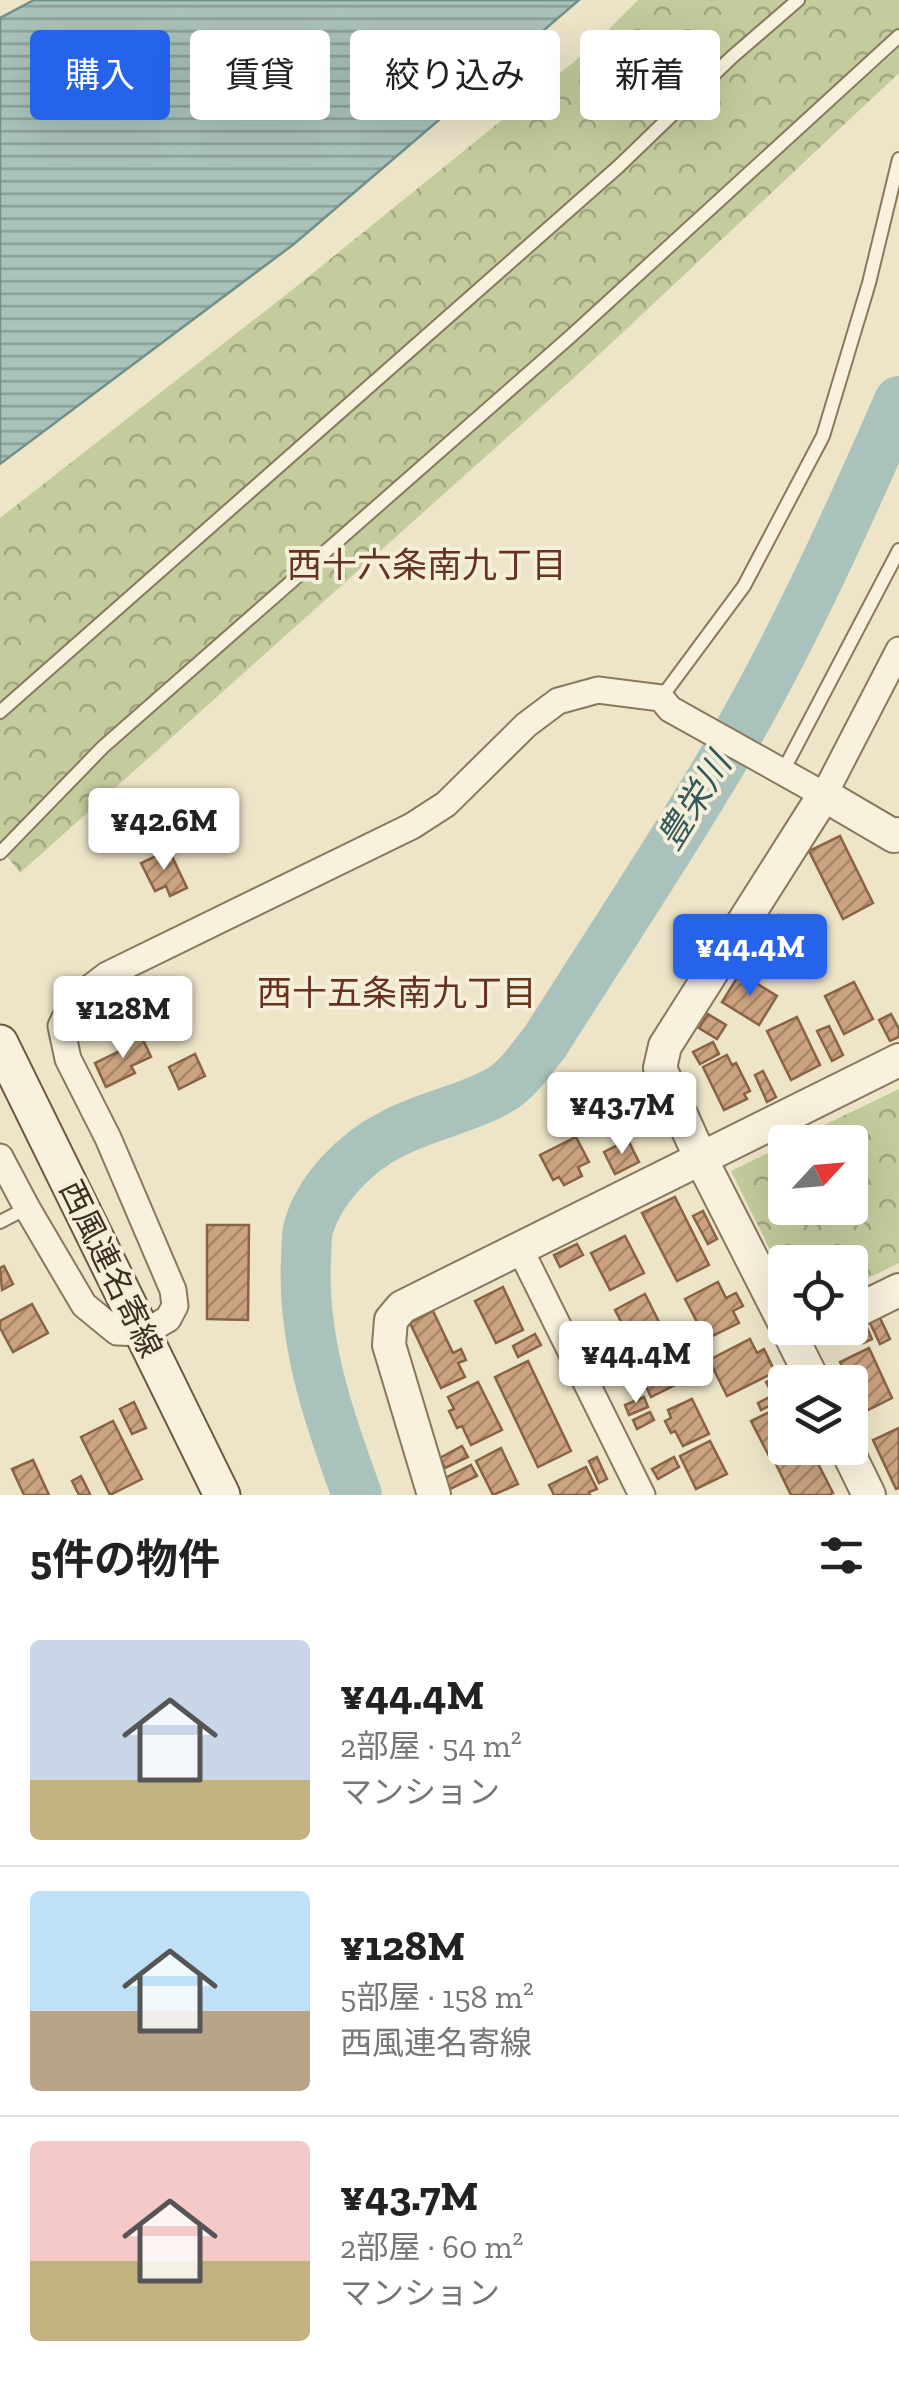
<!DOCTYPE html>
<html lang="ja">
<meta charset="utf-8">
<style>
body{margin:0;font-family:"Zilla Slab","Noto Sans JP",serif;background:#f2f2f2;color:#222;height:100vh;display:flex;flex-direction:column;font-size:38px;white-space:nowrap}
*{box-sizing:border-box;margin:0}
p{font-size:32px;color:#767676}
.icon{flex:none;width:55px;height:55px;fill:none;stroke:currentColor;stroke-width:2;stroke-linecap:round;stroke-linejoin:round}
.map{position:relative;height:1495px;overflow:hidden}
.side{display:flex;flex-direction:column;background:#fff;flex:1}
.side>*{flex:none}
.hud{position:absolute;left:30px;top:30px;width:840px;height:90px;display:flex;gap:20px}
.needle{width:65px;rotate:64deg}
.controls{position:absolute;left:768px;top:1125px;display:grid;gap:20px}
.controls a{display:grid;place-items:center;width:100px;height:100px;border-radius:10px;background:#fff;box-shadow:0 10px 40px #0002;font-size:50px}
.price{position:absolute;translate:-50% -85px;padding:0 22px;border-radius:10px;background:#fff;color:#222;font-size:32px;line-height:65px;filter:drop-shadow(0 2px 5px #0008)}
.price::after{content:'';position:absolute;left:50%;top:60px;width:30px;height:22px;margin-left:-15px;background:inherit;clip-path:polygon(0 0,100% 0,50% 100%)}
.price.selected{background:#2563eb;color:#fff}
ul{padding:0;list-style:none}
li{display:flex;align-items:center;gap:30px;height:250px;padding:0 30px}
li+li{border-top:2px solid #e0e0e0}
li span{display:grid;place-items:center;flex:none;width:280px;height:200px;border-radius:10px;color:#555}
li>.icon{margin-inline-start:auto}
span .icon{width:120px;height:120px;fill:#fffc;stroke-width:1}
li b{font-size:42px}
h2{display:flex;justify-content:space-between;align-items:center;height:120px;padding:0 30px;font-size:42px}
.chip{padding:0 35px;border-radius:10px;background:#fff;box-shadow:0 10px 40px #0002;font-size:35px;line-height:90px}
.chip.selected{background:#2563eb;color:#fff}
.map>svg:first-child{display:block}
.park{fill:url(#park-crowns)}
.water{fill:url(#water-rules);stroke:#70918a;stroke-width:2.5}
.lines{fill:none;stroke-linecap:round;stroke-linejoin:round}
.river{stroke:#aac2bc;stroke-width:50}
.building{fill:url(#building-hatch);stroke:#896344;stroke-width:2.5}
.service-casing{stroke:#8a785e;stroke-width:16}
.minor-casing{stroke:#8a785e;stroke-width:29}
.tertiary-casing{stroke:#8a785e;stroke-width:36}
.secondary-casing{stroke:#6c5941;stroke-width:39}
.service{stroke:#f8f1dd;stroke-width:12}
.minor{stroke:#f8f1dd;stroke-width:25}
.tertiary{stroke:#f8f1dd;stroke-width:32}
.secondary{stroke:#f8f1dd;stroke-width:35}
.labels{text-anchor:middle;stroke-width:8;stroke-linejoin:round;paint-order:stroke}
.street-label{font-size:32px;fill:#3b2f21;stroke:#f5eed9}
.neighbourhood-label{font-size:35px;fill:#663321;stroke:#f5eed9}
.water-label{font-size:35px;font-style:italic;fill:#315a59;stroke:#f5eed9}
</style>
<div class="map">
<svg width="899" height="1495" viewBox="0 0 899 1495">
<defs>
<pattern id="park-crowns" width="20" height="18" patternUnits="userSpaceOnUse" patternTransform="scale(2.5)"><rect width="20" height="18" fill="#c4cc9d"/><path d="M2 6a3 3 0 1 1 6 0M12 15a3 3 0 1 1 6 0" fill="none" stroke="#a0a680"/></pattern>
<pattern id="water-rules" width="6" height="5" patternUnits="userSpaceOnUse" patternTransform="scale(2.5)"><rect width="6" height="5" fill="#aac2bc"/><path d="M0 2.5h6" fill="none" stroke="#8c9e98"/></pattern>
<pattern id="building-hatch" width="6" height="6" patternUnits="userSpaceOnUse" patternTransform="scale(2.5)"><rect width="6" height="6" fill="#cba380"/><path d="M-1 1l2-2M0 6l6-6M5 7l2-2" fill="none" stroke="#a68568"/></pattern>
</defs>
<rect width="100%" height="100%" fill="#eee5c9"/>
<g class="park">
<polygon points="638,0 899,0 899,73 587,366 20,873 0,847 0,518 292,290 586,52"/>
<polygon points="899,1089 899,1263 850,1287 850,1262 785,1262 785,1280 731,1171 785,1145 785,1208 850,1208 850,1142 789,1142"/>
</g>
<polygon class="water" points="34,0 579,0 294,244 0,464 0,18"/>
<g class="lines">
<path class="river" d="M357 1495C329 1419 302 1341 306 1259 307 1249 306 1238 308 1229 319 1189 356 1152 392 1134 426 1116 466 1109 498 1091 517 1081 531 1059 545 1042 606 945 670 850 728 751 792 641 848 518 899 401"/>
</g>
<g class="building">
<polygon points="840,836 873,903 843,919 809,851"/>
<polygon points="169,850 187,888 170,896 166,886 155,891 141,863"/>
<polygon points="779,915 817,938 800,966 762,943"/>
<polygon points="740,973 777,996 759,1025 722,1002"/>
<polygon points="854,982 873,1019 844,1034 825,996"/>
<polygon points="129,996 144,1024 117,1038 113,1032 100,1039 88,1017"/>
<polygon points="708,1014 726,1025 717,1039 699,1028"/>
<polygon points="891,1014 899,1029 899,1037 890,1041 879,1020"/>
<polygon points="797,1017 820,1065 791,1080 767,1031"/>
<polygon points="829,1026 843,1055 832,1061 817,1031"/>
<polygon points="140,1033 151,1057 131,1066 135,1073 106,1087 95,1063 124,1049 121,1043"/>
<polygon points="713,1042 719,1054 700,1064 693,1052"/>
<polygon points="195,1054 205,1076 179,1089 169,1067"/>
<polygon points="727,1055 732,1065 736,1063 750,1091 744,1094 747,1099 724,1110 703,1067"/>
<polygon points="763,1071 776,1097 767,1102 755,1075"/>
<polygon points="642,1086 659,1121 631,1135 614,1100"/>
<polygon points="576,1137 589,1162 578,1167 582,1176 564,1185 559,1177 553,1180 540,1155"/>
<polygon points="628,1140 639,1162 615,1174 604,1152"/>
<polygon points="675,1197 709,1265 677,1281 642,1213"/>
<polygon points="703,1211 717,1239 708,1244 693,1216"/>
<polygon points="207,1225 249,1225 248,1320 207,1319"/>
<polygon points="625,1236 644,1273 610,1290 591,1253"/>
<polygon points="577,1244 583,1255 560,1267 554,1255"/>
<polygon points="4,1266 13,1284 2,1290 0,1268"/>
<polygon points="718,1282 726,1298 736,1293 743,1306 733,1311 739,1323 706,1339 685,1299"/>
<polygon points="503,1287 523,1330 496,1343 475,1301"/>
<polygon points="645,1294 662,1328 639,1340 636,1334 629,1337 615,1310"/>
<polygon points="32,1304 48,1333 13,1352 0,1328 0,1321"/>
<polygon points="433,1311 453,1353 461,1349 466,1360 458,1363 465,1377 441,1388 410,1323"/>
<polygon points="880,1318 890,1339 880,1344 870,1323"/>
<polygon points="866,1325 872,1339 863,1343 856,1329"/>
<polygon points="535,1334 541,1345 518,1357 513,1346"/>
<polygon points="665,1336 687,1379 651,1397 630,1353"/>
<polygon points="750,1339 757,1353 764,1349 775,1372 727,1396 709,1360"/>
<polygon points="869,1348 892,1398 864,1412 840,1362"/>
<polygon points="528,1361 571,1451 538,1467 495,1377"/>
<polygon points="784,1373 788,1382 771,1391 766,1382"/>
<polygon points="478,1382 502,1430 471,1445 462,1426 457,1428 449,1411 454,1409 448,1397"/>
<polygon points="785,1389 785,1398 761,1410 758,1403"/>
<polygon points="644,1397 648,1407 629,1415 625,1405"/>
<polygon points="692,1399 709,1434 683,1446 675,1431 671,1433 665,1421 671,1418 668,1410"/>
<polygon points="134,1402 146,1428 132,1434 120,1409"/>
<polygon points="778,1408 785,1420 785,1448 787,1448 769,1456 751,1421"/>
<polygon points="650,1412 654,1420 637,1429 633,1420"/>
<polygon points="113,1421 142,1479 110,1495 81,1437"/>
<polygon points="899,1428 899,1488 896,1489 873,1440"/>
<polygon points="710,1441 727,1474 696,1489 680,1456"/>
<polygon points="462,1446 468,1457 445,1468 440,1458"/>
<polygon points="501,1448 518,1484 493,1495 476,1461"/>
<polygon points="799,1448 810,1448 833,1493 829,1495 791,1495 774,1460"/>
<polygon points="597,1457 607,1479 599,1483 589,1461"/>
<polygon points="674,1457 679,1467 658,1479 652,1469"/>
<polygon points="33,1460 49,1495 24,1495 12,1469"/>
<polygon points="471,1465 477,1476 450,1489 445,1478"/>
<polygon points="586,1467 597,1489 589,1492 590,1495 554,1495 549,1485"/>
<polygon points="81,1476 90,1494 89,1495 79,1495 72,1481"/>
</g>
<g class="lines">
<g class="service-casing">
<g id="service">
<polyline points="661,698 744,586 823,436 869,283 899,159"/>
<polyline points="0,712 618,167 732,57 798,0"/>
<polyline points="782,773 899,550"/>
<polyline points="0,853 103,747 571,336 899,36"/>
<polyline points="0,1222 27,1208"/>
</g>
</g>
<g class="minor-casing">
<g id="minor">
<polyline points="0,1157 27,1208 84,1305 117,1332 143,1333 168,1319 175,1306 173,1290 108,1138 68,1059 61,1026 74,1000 107,975 412,826 446,804 526,725 558,701 598,690 661,698 670,709 824,795 899,650"/>
<polyline points="520,1249 642,1495"/>
</g>
</g>
<g class="tertiary-casing">
<g id="tertiary">
<polyline points="850,1314 899,1290"/>
<polyline points="785,1324 701,1159 660,1068 665,1046 824,795 894,836 899,834"/>
<polyline points="787,1328 814,1382"/>
<polyline points="846,1448 869,1495"/>
<polyline points="434,1495 389,1345 391,1320 402,1307 899,1060"/>
</g>
</g>
<g class="secondary-casing">
<polyline id="secondary" points="0,1043 222,1495"/>
</g>
<use href="#service" class="service"/>
<use href="#minor" class="minor"/>
<use href="#tertiary" class="tertiary"/>
<use href="#secondary" class="secondary"/>
</g>
<g class="labels">
<g class="street-label">
<text transform="translate(111 1269) rotate(64)" y="11">西風連名寄線</text>
</g>
<g class="neighbourhood-label">
<text x="427" y="577">西十六条南九丁目</text>
<text x="397" y="1005">西十五条南九丁目</text>
</g>
<g class="water-label">
<text transform="translate(694 801) rotate(-58)" y="12">豊栄川</text>
</g>
</g>
</svg>
<div class="controls">
<a><svg class="needle" viewBox="-14 -14 28 28"><path d="M0-13l5 13h-10z" fill="#e53935"/><path d="M0 13l5-13h-10z" fill="#767676"/></svg></a>
<a><svg class="icon" aria-label="locate" viewBox="0 0 24 24"><circle cx="12" cy="12" r="6"/><path d="M12 2v4M12 18v4M2 12h4M18 12h4"/></svg></a>
<a><svg class="icon" aria-label="layers" viewBox="0 0 24 24"><path d="M12 4l9 5-9 5-9-5zM3 14l9 5 9-5"/></svg></a>
</div>
<b class="price" style="left:164px;top:873px">¥42.6M</b>
<b class="price selected" style="left:750px;top:999px">¥44.4M</b>
<b class="price" style="left:123px;top:1061px">¥128M</b>
<b class="price" style="left:622px;top:1157px">¥43.7M</b>
<b class="price" style="left:636px;top:1406px">¥44.4M</b>
<div class="hud">
<a class="chip selected">購入</a>
<a class="chip">賃貸</a>
<a class="chip">絞り込み</a>
<a class="chip">新着</a>
</div>
</div>
<section class="side">
<h2>5件の物件<svg class="icon" aria-label="filters" viewBox="0 0 24 24"><path d="M4 7h16M4 17h16"/><circle cx="9" cy="7" r="2"/><circle cx="15" cy="17" r="2"/></svg></h2>
<ul>
<li><span style="background:linear-gradient(#c9d6e8 70%,#c2b280 0)"><svg class="icon" aria-label="home" viewBox="0 0 24 24"><path d="M3 11l9-7 9 7M6 9v11h12V9"/></svg></span><div><b>¥44.4M</b><p>2部屋 · 54 m²</p><p>マンション</p></div></li>
<li><span style="background:linear-gradient(#bfe0f5 60%,#b9a48a 0)"><svg class="icon" aria-label="home" viewBox="0 0 24 24"><path d="M3 11l9-7 9 7M6 9v11h12V9"/></svg></span><div><b>¥128M</b><p>5部屋 · 158 m²</p><p>西風連名寄線</p></div></li>
<li><span style="background:linear-gradient(#f6c9c9 60%,#c2b280 0)"><svg class="icon" aria-label="home" viewBox="0 0 24 24"><path d="M3 11l9-7 9 7M6 9v11h12V9"/></svg></span><div><b>¥43.7M</b><p>2部屋 · 60 m²</p><p>マンション</p></div></li>
</ul>
</section>
